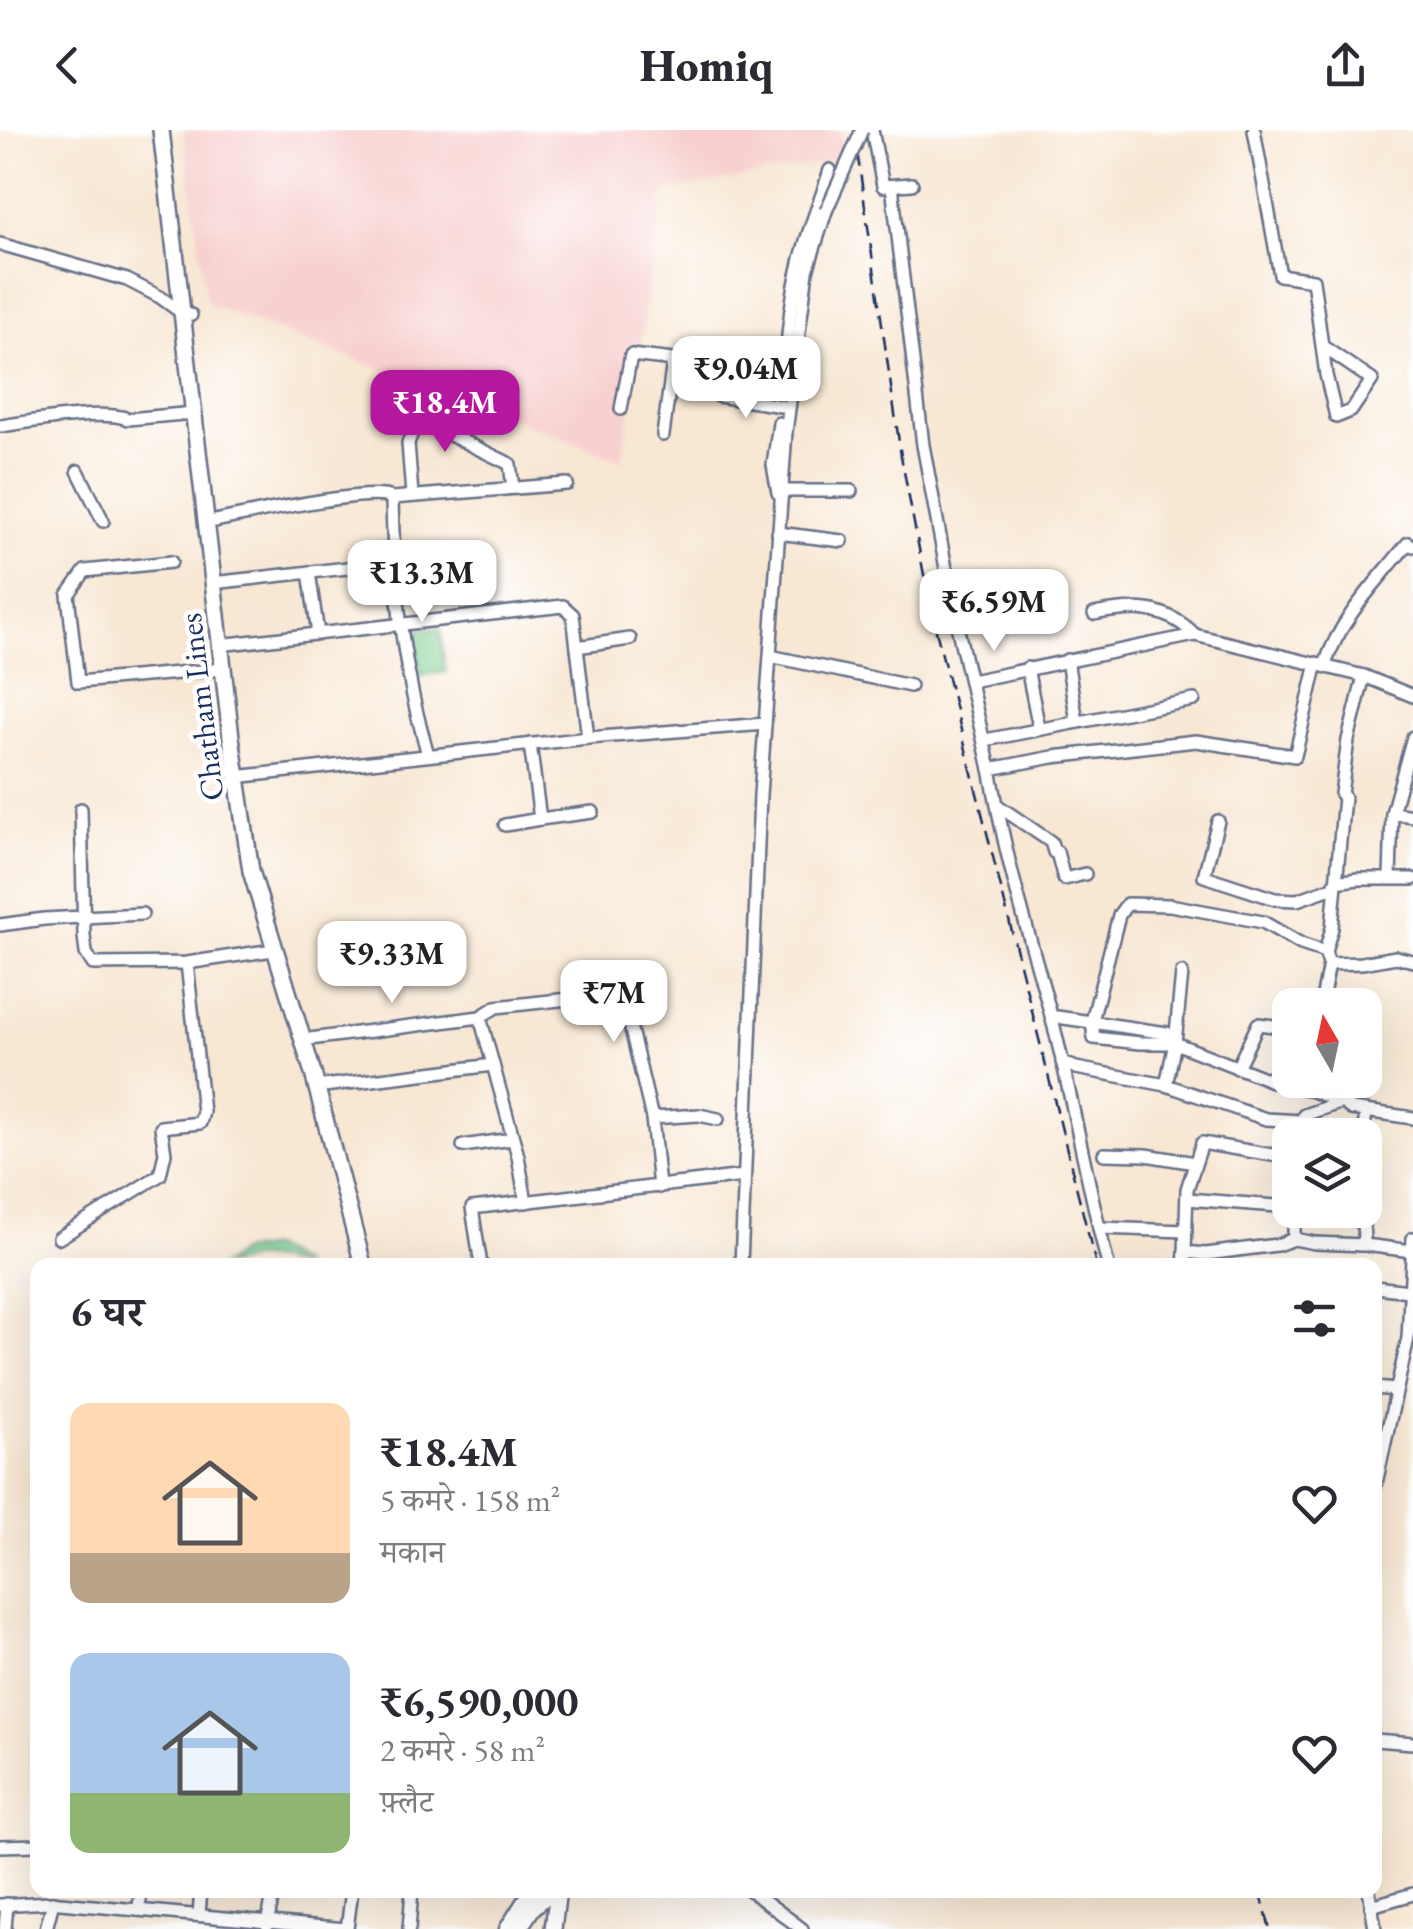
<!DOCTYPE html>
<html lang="hi">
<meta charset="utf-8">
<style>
body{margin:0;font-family:"EB Garamond","Noto Serif Devanagari",serif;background:#f7f7f7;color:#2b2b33;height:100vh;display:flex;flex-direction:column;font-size:38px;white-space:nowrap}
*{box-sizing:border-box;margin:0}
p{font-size:32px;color:#7c7c81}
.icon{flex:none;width:55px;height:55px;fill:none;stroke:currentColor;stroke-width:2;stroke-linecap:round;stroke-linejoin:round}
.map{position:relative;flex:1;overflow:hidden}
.details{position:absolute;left:30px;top:1128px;width:1352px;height:640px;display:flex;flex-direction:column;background:#fff;border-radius:20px;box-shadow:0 10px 40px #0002}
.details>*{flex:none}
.needle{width:65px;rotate:351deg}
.fabs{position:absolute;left:1272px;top:858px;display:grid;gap:20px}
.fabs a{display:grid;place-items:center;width:110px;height:110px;border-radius:20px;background:#fff;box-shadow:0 10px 40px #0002;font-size:50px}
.price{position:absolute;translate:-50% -85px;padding:0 22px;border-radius:20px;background:#fff;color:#222;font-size:32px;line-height:65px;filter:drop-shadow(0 2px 5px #0008)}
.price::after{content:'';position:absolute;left:50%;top:60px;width:30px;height:22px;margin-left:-15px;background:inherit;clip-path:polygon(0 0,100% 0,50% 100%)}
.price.selected{background:#b5179e;color:#fff}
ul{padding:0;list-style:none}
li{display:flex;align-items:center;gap:30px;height:250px;padding:0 40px}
li span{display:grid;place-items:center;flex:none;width:280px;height:200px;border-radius:20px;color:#555}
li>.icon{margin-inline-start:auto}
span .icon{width:120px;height:120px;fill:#fffc;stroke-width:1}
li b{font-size:42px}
h2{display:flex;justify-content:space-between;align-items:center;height:120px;padding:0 40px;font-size:42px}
header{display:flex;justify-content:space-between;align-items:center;height:130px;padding:0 40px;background:#fff;font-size:45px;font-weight:800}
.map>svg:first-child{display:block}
.built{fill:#f7d0cf}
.garden{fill:#7cce90;stroke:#4c7e77;stroke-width:2.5}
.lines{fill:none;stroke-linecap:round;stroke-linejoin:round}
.minor-casing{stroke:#686f87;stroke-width:16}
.major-casing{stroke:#686f87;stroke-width:19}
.highway-casing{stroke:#686f87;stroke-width:20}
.minor{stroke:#fff;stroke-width:11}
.major{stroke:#fff;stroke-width:14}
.highway{stroke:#fff;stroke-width:15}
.rail{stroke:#1b2f5e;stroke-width:2.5;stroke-dasharray:15 8;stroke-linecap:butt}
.minor-bridge-casing{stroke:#686f87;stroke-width:16;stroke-linecap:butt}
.minor-bridge{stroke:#fff;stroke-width:11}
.labels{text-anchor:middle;stroke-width:9;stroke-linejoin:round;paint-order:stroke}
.street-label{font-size:32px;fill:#1b2f5e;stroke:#fff}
</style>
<header><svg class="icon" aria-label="back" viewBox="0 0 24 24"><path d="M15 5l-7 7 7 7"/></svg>Homiq<svg class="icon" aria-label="share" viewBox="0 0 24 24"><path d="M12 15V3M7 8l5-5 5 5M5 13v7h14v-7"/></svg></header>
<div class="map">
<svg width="1413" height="1799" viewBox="0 0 1413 1799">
<rect width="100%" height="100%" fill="#fff"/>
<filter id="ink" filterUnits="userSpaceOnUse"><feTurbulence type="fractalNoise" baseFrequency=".01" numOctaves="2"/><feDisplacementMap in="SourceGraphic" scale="20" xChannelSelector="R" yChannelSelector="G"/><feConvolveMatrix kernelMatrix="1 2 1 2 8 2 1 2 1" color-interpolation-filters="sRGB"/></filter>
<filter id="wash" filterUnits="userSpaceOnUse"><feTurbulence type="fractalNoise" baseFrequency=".0048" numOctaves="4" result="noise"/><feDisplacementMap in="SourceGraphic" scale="40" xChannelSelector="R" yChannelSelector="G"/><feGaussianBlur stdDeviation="2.25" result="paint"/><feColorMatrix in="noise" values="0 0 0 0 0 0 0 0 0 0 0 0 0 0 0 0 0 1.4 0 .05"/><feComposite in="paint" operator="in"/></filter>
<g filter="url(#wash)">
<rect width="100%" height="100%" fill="#f7e7d3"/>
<polygon class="built" points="183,0 841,0 846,29 664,61 622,330 207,174"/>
<g class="garden">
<polygon points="440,498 445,542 420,545 415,500"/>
<path d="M268 1118 282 1123 301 1135C286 1135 274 1127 258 1128 245 1129 236 1135 223 1135L240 1122Z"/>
</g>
</g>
<g filter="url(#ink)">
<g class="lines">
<g class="minor-casing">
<g id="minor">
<polyline points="872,0 883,56 912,54"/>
<polyline points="1254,0 1280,145 1313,150 1326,245 1336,287 1351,281 1372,250 1322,216"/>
<polyline points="892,56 923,315 955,487 990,639 1053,627 1196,611 1295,626 1317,533"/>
<polyline points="0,114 127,150 160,167 182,183 191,185"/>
<path d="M784 245C788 208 790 172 799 137 806 104 820 73 830 40"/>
<polyline points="718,266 781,276"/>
<polyline points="621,279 631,225 784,243"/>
<path d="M0 296C30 292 102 279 128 289L194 283"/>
<polyline points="663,305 673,231"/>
<polyline points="78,341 103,391"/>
<polyline points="781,361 851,361"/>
<polyline points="778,363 773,335 779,293"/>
<polyline points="412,365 408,313 414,298 424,295 442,301 510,334 513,358"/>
<path d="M392 368C393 430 398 494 411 556 415 579 422 602 428 625"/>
<path d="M215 391C247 385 369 357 392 368L567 354"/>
<polyline points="778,403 842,411"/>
<polyline points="171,432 85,441 68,465 78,552 224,539"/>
<polyline points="309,442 318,504"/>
<polyline points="221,452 393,433"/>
<path d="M1094 484C1134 476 1165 475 1195 505"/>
<polyline points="228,514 563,476 573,485 588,608 765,594"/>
<polyline points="577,517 630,509"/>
<polyline points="770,526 910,556"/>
<polyline points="1067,530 1077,592"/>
<path d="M1325 535C1340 488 1378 451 1408 413L1413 416"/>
<polyline points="1027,538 1039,598"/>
<polyline points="971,551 1195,505 1364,546 1413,566"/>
<polyline points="985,610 1194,570"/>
<polyline points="990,639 997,675 1051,712 1054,722 1057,722 1064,749 1085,744"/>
<polyline points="244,646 588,608"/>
<path d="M997 675C1011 751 1035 823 1054 897 1074 976 1088 1056 1108 1135"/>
<polyline points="81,679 84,806 86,823 93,834 187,833 273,820"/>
<polyline points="1392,683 1413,607"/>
<polyline points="540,689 593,682"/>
<polyline points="1218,691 1204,746 1275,769 1297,770 1334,757"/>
<polyline points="505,695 540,689 530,614"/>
<polyline points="1390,748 1392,683 1413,686"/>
<polyline points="1335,752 1358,749 1413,749"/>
<polyline points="0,795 44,789 142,784"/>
<polyline points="1329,834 1362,833 1396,827 1413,831"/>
<polyline points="1321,875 1329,834 1325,822 1332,798 1344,667 1341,664 1348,610 1364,546"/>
<polyline points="480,887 518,1026 526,1072"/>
<polyline points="1053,893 1057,887 1167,903 1175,913"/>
<polyline points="310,909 480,887 496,877 614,864 623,866 652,988 659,1057"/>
<polyline points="1062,932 1076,938 1166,955 1266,989 1302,991"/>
<polyline points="1237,938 1258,894 1290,898"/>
<polyline points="1306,950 1305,958 1277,953 1175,913 1140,913 1094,908 1092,891 1119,785 1127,774 1170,775 1263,792 1301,814 1325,822"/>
<polyline points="1166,955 1175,913 1182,843"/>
<polyline points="324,956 493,935"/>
<polyline points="1305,958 1342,972 1351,979 1413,988"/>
<polyline points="652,988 699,985 718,989"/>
<polyline points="1300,1005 1304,985 1342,972"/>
<polyline points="1363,1005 1366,983"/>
<polyline points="463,1016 512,1009"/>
<polyline points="1104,1024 1146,1025 1195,1033"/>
<polyline points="1187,1069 1290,1077"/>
<polyline points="1294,1080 1294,1109"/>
<polyline points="1099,1098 1186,1101"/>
<polyline points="59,1108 160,1045 165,1023 161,997 200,993 203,982 187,833"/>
<polyline points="1360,1115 1364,1108 1362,1080"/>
<polyline points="1185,1122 1187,1059 1202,1013 1290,1028"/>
<polyline points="481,1135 472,1078 744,1046"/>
<polyline points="741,1135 760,665 786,302 807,141 826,81"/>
<polyline points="1184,1135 1185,1122 1206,1124 1277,1115 1294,1109 1315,1113 1365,1115 1412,1121"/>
<polyline points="1375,1157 1409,1161"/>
<polyline points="1375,1258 1396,1260"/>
<polyline points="1375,1358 1408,1208 1413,1108"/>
<polyline points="1375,1610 1413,1613"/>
<polyline points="0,1716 38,1715"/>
<polyline points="750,1760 802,1799"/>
<polyline points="1369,1760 1375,1799"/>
<polyline points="0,1775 49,1772 346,1799"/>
<polyline points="1371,1776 1413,1764"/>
<polyline points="138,1780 142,1760"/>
<polyline points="199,1784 201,1760"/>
<polyline points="267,1795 274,1760"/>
<polyline points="5,1799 7,1774"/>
<polyline points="46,1799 53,1772"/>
<polyline points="347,1799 352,1760"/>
<polyline points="409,1799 412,1760"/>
</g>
</g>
<g class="major-casing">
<g id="major">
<polyline points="507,1799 524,1772 535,1760"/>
<polyline points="519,1799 533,1778 549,1764"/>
</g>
</g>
<g class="highway-casing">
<g id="highway">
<polyline points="161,0 231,607 251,741 313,943 363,1135"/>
<polyline points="553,1799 558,1760"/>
</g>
</g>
<use href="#minor" class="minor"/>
<use href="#major" class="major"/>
<use href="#highway" class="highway"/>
<g class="rail">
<polyline points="854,0 901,326 931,481 1096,1135"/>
<polyline points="1260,1760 1270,1799"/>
</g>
<g class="minor-bridge-casing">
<polyline id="minor-bridge" points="826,81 862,0"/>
</g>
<use href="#minor-bridge" class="minor-bridge"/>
</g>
</g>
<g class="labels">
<g class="street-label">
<text transform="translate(201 577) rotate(-97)" y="11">Chatham Lines</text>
</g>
</g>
</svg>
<div class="fabs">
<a><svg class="needle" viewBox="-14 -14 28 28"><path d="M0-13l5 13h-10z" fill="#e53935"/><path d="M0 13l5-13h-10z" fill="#7c7c81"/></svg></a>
<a><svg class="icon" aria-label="layers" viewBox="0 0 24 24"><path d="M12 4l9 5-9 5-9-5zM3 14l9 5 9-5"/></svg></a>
</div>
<b class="price" style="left:746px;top:291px">₹9.04M</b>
<b class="price selected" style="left:445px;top:325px">₹18.4M</b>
<b class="price" style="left:422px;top:495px">₹13.3M</b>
<b class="price" style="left:994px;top:524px">₹6.59M</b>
<b class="price" style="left:392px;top:876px">₹9.33M</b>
<b class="price" style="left:614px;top:915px">₹7M</b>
<section class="details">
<h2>6 घर<svg class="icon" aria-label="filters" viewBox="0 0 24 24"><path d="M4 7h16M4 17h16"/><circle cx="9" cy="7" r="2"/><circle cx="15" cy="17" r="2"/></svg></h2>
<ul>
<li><span style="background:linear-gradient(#ffd9b3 75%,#b9a48a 0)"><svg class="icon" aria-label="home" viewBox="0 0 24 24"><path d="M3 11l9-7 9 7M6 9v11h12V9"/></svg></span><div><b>₹18.4M</b><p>5 कमरे · 158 m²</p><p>मकान</p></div><svg class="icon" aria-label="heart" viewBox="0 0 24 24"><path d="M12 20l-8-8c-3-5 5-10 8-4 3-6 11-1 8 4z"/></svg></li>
<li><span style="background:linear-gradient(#a9c7e8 70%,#8fb573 0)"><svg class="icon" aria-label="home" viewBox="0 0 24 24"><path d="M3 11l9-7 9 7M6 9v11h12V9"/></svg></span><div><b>₹6,590,000</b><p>2 कमरे · 58 m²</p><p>फ़्लैट</p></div><svg class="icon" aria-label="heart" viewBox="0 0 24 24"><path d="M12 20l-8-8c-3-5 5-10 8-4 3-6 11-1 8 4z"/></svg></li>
</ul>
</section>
</div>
